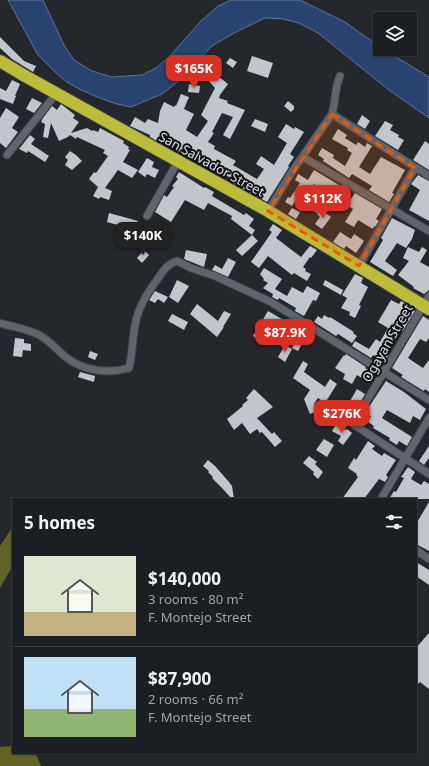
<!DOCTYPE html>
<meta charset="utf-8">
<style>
body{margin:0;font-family:"Noto Sans",sans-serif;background:#282b2f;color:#f1f3f6;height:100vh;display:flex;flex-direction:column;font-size:15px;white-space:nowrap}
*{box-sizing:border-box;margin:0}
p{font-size:13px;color:#a0a2a5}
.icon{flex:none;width:22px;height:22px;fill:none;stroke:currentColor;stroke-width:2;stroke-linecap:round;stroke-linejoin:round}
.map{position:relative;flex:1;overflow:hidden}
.details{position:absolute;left:12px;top:498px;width:405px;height:256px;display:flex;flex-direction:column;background:#1b1e22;border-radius:0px;box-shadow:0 1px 3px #0004,0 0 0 1px #393c40}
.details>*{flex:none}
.fabs{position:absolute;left:373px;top:12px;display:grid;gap:8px}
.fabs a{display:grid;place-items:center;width:44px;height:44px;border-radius:0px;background:#1b1e22;box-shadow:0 1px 3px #0004,0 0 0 1px #393c40;font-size:20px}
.price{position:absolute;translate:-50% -34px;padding:0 9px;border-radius:8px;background:#d93025;color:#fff;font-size:13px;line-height:26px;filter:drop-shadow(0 1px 2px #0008)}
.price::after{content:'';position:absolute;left:50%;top:24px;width:12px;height:9px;margin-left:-6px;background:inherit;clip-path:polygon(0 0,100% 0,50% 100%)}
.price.selected{background:#222;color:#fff}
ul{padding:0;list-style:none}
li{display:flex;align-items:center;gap:12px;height:100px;padding:0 12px}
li+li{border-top:1px solid #393c40}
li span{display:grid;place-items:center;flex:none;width:112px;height:80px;border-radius:0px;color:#555}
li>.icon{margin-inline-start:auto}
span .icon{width:48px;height:48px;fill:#fffc;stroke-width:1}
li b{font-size:17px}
h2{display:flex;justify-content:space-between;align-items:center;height:48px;padding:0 12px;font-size:17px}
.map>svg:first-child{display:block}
.forest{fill:#616225}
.water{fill:#2a4471;stroke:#607394}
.building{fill:#c1c5cc}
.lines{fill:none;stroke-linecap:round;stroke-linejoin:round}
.street-casing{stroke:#404247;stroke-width:9}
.highway-casing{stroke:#404247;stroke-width:14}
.street{stroke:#61656b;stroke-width:7}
.highway{stroke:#bbbc39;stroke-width:12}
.marked{fill:#e8590c;fill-opacity:0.2;stroke:#e8590c;stroke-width:3;stroke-dasharray:8 5;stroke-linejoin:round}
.labels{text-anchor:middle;stroke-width:4;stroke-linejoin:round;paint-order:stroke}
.street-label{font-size:13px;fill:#dfe2e5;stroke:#0f1013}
</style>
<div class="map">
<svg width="429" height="766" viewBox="0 0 429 766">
<rect width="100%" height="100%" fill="#24282d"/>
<g class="forest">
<polygon points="13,526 13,565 0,588 0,546"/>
<polygon points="13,746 13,753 32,753 37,756 41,766 0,766 0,747"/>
</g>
<polygon class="water" points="8,0 43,0 64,45 74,60 92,71 112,77 142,75 156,68 169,57 202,20 218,6 231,0 300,0 345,22 380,47 380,49 383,49 429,77 429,118 389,90 318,33 299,23 283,19 265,18 234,33 212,46 180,80 162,94 131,107 117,104 97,97 79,89 67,82 56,73 38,55"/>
<g class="building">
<polygon points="0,37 24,61 36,66 33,72 12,59 0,48"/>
<polygon points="252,56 273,63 268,78 247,71"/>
<polygon points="230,58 237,62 233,68 226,63"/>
<polygon points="203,63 201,78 195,72"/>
<polygon points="213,72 228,84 220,95 219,98 228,101 227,103 245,110 230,139 223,135 233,117 222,113 212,132 214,133 208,142 215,146 214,149 236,161 233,165 257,179 264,169 256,164 261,156 274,165 287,143 278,137 286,124 294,129 295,127 304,132 290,154 294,157 288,166 289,167 267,202 231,182 233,179 203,163 202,165 193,160 173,148 175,146 159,136 157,141 150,137 150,135 130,126 135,117 145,123 148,119 158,123 160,111 164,102 174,107 175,105 176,106 181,94 189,97 184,109 194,114 186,130 197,137 208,121 201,115 215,88 206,78"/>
<polygon points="12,80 20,84 15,96 16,96 13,104 0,99 0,88 6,91"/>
<polygon points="189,84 200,86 199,93 188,92"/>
<polygon points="32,98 42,103 34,113 26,109"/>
<polygon points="288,101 294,106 294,109 291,112 284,106"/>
<polygon points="61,104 75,115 73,118 79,122 71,133 87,128 92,131 93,130 98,132 100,128 124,141 123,143 129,147 128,149 130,150 123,162 138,170 132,178 118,170 105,188 112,191 109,200 100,197 99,199 93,196 98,187 89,179 94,172 96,173 108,156 103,153 105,150 77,137 76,139 70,135 68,137 59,141 51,123 48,138 43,137 45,124 41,122 43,118 52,106 57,110"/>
<polygon points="6,108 19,117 12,128 18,132 6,148 0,143 0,118"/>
<polygon points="362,115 370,121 365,129 357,124"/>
<polygon points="255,119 268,124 265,132 251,126"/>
<polygon points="385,121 393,125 390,130 399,135 398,137 404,140 398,150 375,136"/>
<polygon points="338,129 347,135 345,138 356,145 358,142 365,147 367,143 372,146 359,167 370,174 381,157 405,170 392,193 394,194 389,202 369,190 372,186 352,174 349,178 323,161 324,159 318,155 322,148 334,155 333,158 345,166 352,153 347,150 348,148 332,139"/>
<polygon points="30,135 35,139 31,144 49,156 45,162 28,151 27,153 19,149"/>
<polygon points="425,141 429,144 429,170 413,160"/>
<polygon points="70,151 76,155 82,161 72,170 65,165 68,160 65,157"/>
<polygon points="147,158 154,162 152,167 159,170 155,178 147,174 145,177 138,172"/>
<polygon points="314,170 339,185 332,196 314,184 304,199 299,195 292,206 285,202 288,197 290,198 300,183 295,180 298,174 308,180"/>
<polygon points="179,172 204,188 205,187 214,192 212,196 244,215 246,213 254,219 249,226 255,230 252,235 258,241 242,256 236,250 252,235 231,219 232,216 208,203 204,210 185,200 171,222 155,212 164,195 167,197 174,187 172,186 178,179 176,177"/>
<polygon points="418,175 429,181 429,221 409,210 420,190 411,184"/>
<polygon points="355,193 382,209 376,219 379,221 375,227 374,226 373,229 358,220 354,227 345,222 353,209 347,205"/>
<polygon points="314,201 321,206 317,213 310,209"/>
<polygon points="292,208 300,212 296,219 288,214"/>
<polygon points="320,209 331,217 322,229 315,224 320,217 317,214"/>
<polygon points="109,213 138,221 135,230 107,222"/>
<polygon points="392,218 415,230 412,239 406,248 397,243 385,261 397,270 393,276 370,262 383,240 381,238"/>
<polygon points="273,224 282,230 276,238 301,257 310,246 317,250 311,258 310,257 303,267 306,269 305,271 311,274 307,281 294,273 292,275 268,256 259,268 251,262 272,232 269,230"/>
<polygon points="340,232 351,239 354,234 364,241 356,253 346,246 344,249 333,242"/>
<polygon points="408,247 419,252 422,247 427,250 420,262 429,267 429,290 424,294 413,288 414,287 398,275 409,261 403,258"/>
<polygon points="144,250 149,255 142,263 137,258"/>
<polygon points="186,250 207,254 204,267 184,259"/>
<polygon points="228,258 236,262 228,277 212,270 215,265 222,269"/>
<polygon points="264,268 282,279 275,289 287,296 292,287 303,293 307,286 320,293 316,301 313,300 304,316 295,311 296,308 279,298 278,300 272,297 273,294 263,288 268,283 263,280 264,279 260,274"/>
<polygon points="355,274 363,278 361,283 368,287 359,305 361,306 355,318 349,315 350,312 341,308 347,298 342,295"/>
<polygon points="177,280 189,286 178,303 169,297"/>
<polygon points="325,280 343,290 341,295 323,285"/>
<polygon points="155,291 168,297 164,303 158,299 155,303 149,300"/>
<polygon points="391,300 399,304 401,301 413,308 413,309 415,311 402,332 399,330 386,352 389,354 384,362 373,355 371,358 352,346 355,341 369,349 376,339 380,342 388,328 378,322"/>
<polygon points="197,304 218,321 224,311 231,314 223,327 224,327 217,337 190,314"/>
<polygon points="268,311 282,319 265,344 253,336"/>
<polygon points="172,314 188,322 184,330 168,321"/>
<polygon points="324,315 329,318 330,317 354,332 353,333 357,336 352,343 338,334 336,336 314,322 318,316 322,319"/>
<polygon points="423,316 429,320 429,338 426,342 420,339 408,358 423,368 429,360 429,392 425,389 424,391 401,377 403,375 392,368"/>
<polygon points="300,333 306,336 298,351 292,348"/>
<polygon points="15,338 24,339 24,343 31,344 31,351 23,350 22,357 13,356"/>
<polygon points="285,345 292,349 285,362 278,357"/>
<polygon points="90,351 98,354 95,360 88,357"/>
<polygon points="346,354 366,367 365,368 373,373 368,382 357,375 352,384 343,379 345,374 335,368 344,355 345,356"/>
<polygon points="303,361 308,364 304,372 325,387 330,379 337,384 325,403 318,398 314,404 321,409 310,414 304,399 310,390 293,378"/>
<polygon points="80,372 95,376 94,382 78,377"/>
<polygon points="386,381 404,392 426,409 420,420 413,416 410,423 387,410 382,418 412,437 407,446 399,441 397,445 389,440 390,438 373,428 374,426 368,422 371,416 365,413"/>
<polygon points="254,389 273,407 257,418 272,434 274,432 282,441 275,447 262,432 260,433 257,429 250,434 242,423 234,430 227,419 243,406 242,405 248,400 246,398"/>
<polygon points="357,389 365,394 357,408 354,407 349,417 336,409 341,402 347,406"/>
<polygon points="324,411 333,418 329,425 319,418"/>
<polygon points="336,424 346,430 347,429 352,433 343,445 338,441 341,436 332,431"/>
<polygon points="324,439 334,445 327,457 316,450"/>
<polygon points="368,441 375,446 372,449 382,456 384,453 396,460 386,475 388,477 385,482 379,479 364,499 342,499 358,477 356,475 357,474 348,468 354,458 356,460"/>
<polygon points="429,446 429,458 424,465 419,461"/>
<polygon points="309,456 317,462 315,464 323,472 318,479 313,474 314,472 303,463"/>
<polygon points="208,460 215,466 229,482 232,486 234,499 232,499 222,488 212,478 213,477 208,472 209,471 203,466"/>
<polygon points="408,467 415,472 411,479 421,485 424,481 429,484 429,499 389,499 394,491 396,492 404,478 401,477"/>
<polygon points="429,502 429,551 416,544 416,524"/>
<polygon points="416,562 429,570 429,585 416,576"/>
<polygon points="429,633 429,689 420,682 416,686 416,648"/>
</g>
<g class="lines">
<g class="street-casing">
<g id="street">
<polyline points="332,114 429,176"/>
<polyline points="7,155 56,94"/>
<polyline points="303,157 429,231"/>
<path d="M268 211 291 173 332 114C336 101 334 90 340 76"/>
<polyline points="147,216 178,161"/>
<polyline points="359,266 415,168"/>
<polyline points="429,296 353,424 429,474"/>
<path d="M0 323C13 327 29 329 41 336 51 342 58 351 67 358 84 371 109 374 129 368 133 352 132 337 136 321 139 306 148 292 157 280 163 271 167 264 177 261L191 268 215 276 271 302 429 400"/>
<polyline points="381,499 429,418"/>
<polyline points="416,550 429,559"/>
</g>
</g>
<g class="highway-casing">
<polyline id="highway" points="0,61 25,76 268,211 429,309"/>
</g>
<use href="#street" class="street"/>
<use href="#highway" class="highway"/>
</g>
<path class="marked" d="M332 114 415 168 359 266 268 211Z"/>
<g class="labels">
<g class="street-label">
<text transform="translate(212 164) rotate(29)" y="5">San Salvador Street</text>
<text transform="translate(387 343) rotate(-60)" y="5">Ogayan Street</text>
</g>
</g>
</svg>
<div class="fabs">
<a><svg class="icon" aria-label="layers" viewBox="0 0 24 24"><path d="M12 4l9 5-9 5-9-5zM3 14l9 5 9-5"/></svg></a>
</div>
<b class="price" style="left:194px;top:89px">$165K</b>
<b class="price" style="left:323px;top:219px">$112K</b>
<b class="price selected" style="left:143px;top:256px">$140K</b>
<b class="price" style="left:285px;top:353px">$87.9K</b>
<b class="price" style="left:342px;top:434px">$276K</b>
<section class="details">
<h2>5 homes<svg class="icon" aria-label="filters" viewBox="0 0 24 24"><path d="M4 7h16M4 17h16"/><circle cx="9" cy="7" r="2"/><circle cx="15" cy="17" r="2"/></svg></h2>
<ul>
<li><span style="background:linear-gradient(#dfe7d0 70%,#c2b280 0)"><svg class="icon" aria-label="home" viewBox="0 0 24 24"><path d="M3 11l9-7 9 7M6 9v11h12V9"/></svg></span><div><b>$140,000</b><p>3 rooms · 80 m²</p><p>F. Montejo Street</p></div></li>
<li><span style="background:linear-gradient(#bfe0f5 65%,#8fb573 0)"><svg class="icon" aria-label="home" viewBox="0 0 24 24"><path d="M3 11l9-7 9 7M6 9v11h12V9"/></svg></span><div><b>$87,900</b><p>2 rooms · 66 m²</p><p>F. Montejo Street</p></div></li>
</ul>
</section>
</div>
